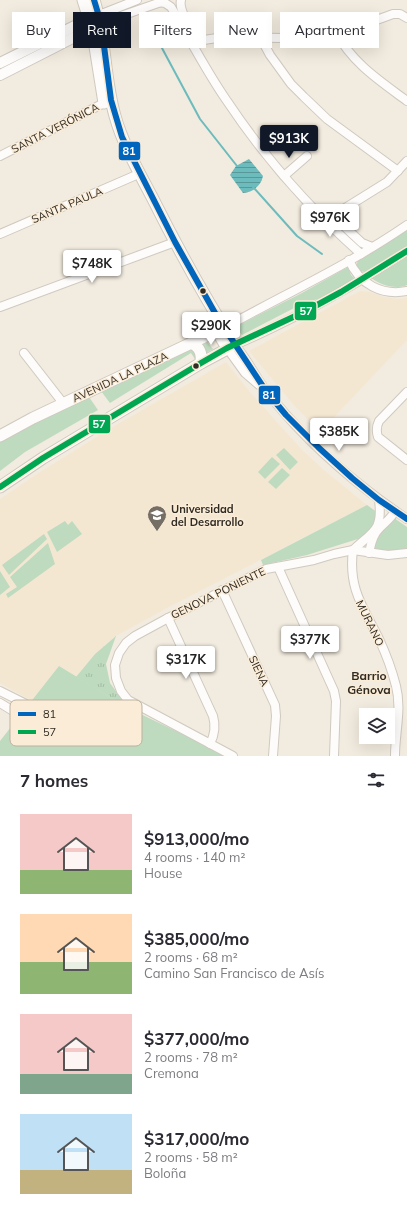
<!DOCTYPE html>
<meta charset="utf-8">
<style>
body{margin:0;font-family:Mulish,sans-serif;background:#f2f2f3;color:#2b2b33;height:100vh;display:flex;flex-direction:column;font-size:15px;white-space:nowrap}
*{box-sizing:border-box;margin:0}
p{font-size:13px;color:#7c7c81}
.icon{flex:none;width:22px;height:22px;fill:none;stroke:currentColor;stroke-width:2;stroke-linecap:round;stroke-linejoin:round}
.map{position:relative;height:756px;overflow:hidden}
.panel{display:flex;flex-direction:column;background:#fff;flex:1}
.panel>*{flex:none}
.banner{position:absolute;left:12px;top:12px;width:383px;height:36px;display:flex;gap:8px}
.tools{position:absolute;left:359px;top:708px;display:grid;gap:8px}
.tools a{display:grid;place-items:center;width:36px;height:36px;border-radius:0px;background:#fff;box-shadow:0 4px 16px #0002;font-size:20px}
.price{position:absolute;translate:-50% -34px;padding:0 9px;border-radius:4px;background:#fff;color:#222;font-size:13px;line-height:26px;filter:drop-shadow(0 1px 2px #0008)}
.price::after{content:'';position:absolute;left:50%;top:24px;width:12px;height:9px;margin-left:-6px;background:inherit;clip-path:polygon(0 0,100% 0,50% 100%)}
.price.selected{background:#111827;color:#fff}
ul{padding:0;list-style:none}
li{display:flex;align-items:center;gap:12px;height:100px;padding:0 20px}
li span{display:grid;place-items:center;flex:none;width:112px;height:80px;border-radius:0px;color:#555}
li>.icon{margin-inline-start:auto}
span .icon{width:48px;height:48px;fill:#fffc;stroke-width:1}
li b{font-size:17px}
h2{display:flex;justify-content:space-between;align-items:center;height:48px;padding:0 20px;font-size:17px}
.tag{padding:0 14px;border-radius:0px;background:#fff;box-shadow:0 4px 16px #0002;font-size:14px;line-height:36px}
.tag.selected{background:#111827;color:#fff}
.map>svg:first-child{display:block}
.built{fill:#f4e7d2}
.grass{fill:#bedbbf}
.park{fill:url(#park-tufts)}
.water{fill:url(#water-rules)}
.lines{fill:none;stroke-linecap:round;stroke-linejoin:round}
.stream{stroke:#6cbbbd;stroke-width:2}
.minor-casing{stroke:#cfc9c0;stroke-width:10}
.tertiary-casing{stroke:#cfc9c0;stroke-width:12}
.secondary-casing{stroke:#cfc9c0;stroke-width:13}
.minor{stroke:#fdfcfa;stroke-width:8}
.tertiary{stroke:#fdfcfa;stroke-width:10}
.secondary{stroke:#fdfcfa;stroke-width:11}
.bus-1-casing{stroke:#faecd7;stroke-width:9}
.bus-2-casing{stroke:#faecd7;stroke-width:9}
.bus-1{stroke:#0065bd;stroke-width:6}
.bus-2{stroke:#00a651;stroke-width:6}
.bus-dot{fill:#302b23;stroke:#faecd7;stroke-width:1.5}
.labels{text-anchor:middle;stroke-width:3;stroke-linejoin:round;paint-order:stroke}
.street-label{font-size:11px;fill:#302b23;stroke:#faecd7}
.poi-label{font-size:11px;font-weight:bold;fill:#302b23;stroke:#faecd7;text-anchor:start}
.neighbourhood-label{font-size:12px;font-weight:bold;fill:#302b23;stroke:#faecd7}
.key{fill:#faecd7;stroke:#bdb2a1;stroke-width:1}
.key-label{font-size:11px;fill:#302b23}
.line-badge{stroke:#faecd7;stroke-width:1.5}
.badge-label{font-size:11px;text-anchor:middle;font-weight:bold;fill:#fff}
</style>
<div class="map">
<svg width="407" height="756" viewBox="0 0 407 756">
<defs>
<pattern id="park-tufts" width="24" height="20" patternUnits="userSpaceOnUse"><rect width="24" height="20" fill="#bedbbf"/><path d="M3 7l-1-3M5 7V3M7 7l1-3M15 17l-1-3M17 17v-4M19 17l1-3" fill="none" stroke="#a4bca4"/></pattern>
<pattern id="water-rules" width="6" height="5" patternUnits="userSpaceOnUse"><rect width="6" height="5" fill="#6cbbbd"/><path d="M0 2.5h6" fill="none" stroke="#599899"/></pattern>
</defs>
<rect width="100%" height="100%" fill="#f2ebdf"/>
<g class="built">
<polygon points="360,291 370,292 384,297 398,299 407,298 407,340 320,432 293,404 249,351"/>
<polygon points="226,362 249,391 302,450 325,471 367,505 167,608 116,636 95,654 76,677 59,666 32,701 0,683 0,499 37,474 111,428"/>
</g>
<g class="grass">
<polygon points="407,229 407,247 365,272 359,271 357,268 357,263 359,259"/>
<path d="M407 256V285C395 290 381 285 371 278Z"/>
<polygon points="348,267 351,275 355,279 323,297 300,305 242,335 235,327 302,293"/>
<polygon points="207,342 213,349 195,359 191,353 110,403 101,391"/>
<polygon points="89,397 98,410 25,452 0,471 0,440 72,403"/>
<polygon points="284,448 298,462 290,470 276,455"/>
<polygon points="272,457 280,464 265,479 258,472"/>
<polygon points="282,468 290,475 276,489 268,482"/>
<polygon points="367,505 378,513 374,525 361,538 307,555 263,565 261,560"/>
<polygon points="394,518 407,527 407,549 390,551 374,549 377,536"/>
<polygon points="65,521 68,525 72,521 82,534 57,552 47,532"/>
<polygon points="44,534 47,539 9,575 2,565"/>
<polygon points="48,543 55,564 8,598 6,594 17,587 10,577"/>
<polygon points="0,571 10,587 0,595"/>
<polygon points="59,666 128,708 228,756 0,756 0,741"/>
</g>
<polygon class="park" points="116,636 106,664 110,683 128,708 76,677 95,654"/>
<path class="water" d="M249 159 263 176C261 186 253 192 243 193L230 175 236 166Z"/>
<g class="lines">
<g class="stream">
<polyline points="148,22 200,119 237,166"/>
<polyline points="253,187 297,236 322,254"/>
</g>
<g class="minor-casing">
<g id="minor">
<path d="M181 0C178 10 192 31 197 40"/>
<path d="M159 2 165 3 171 7C190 39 206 71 227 101 265 158 310 209 361 254"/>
<polyline points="99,15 137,0"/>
<polyline points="101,23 164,1"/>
<path d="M336 32C352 63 380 81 407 101"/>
<polyline points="263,38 264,44 270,55 291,84 304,97 327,119 398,171"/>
<polyline points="190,42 224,37 283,38 318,35 352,29 393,14 400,14 407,18"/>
<polyline points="0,156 108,101"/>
<polyline points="284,176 307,156"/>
<polyline points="333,216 362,243 372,247"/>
<polyline points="326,220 387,182 407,161"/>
<polyline points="0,234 134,176"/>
<path d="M407 251C352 287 295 319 235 345 249 361 257 381 271 397 308 443 358 486 407 519"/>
<path d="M349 260C359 284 382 296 407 291"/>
<polyline points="0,307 175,242"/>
<path d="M224 328C285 294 349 265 407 225"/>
<polyline points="227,348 245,373 259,385"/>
<polyline points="24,353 63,403"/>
<path d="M407 392 379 421C376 427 376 431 378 437L407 460"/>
<path d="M379 500C383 531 373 531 353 550 348 588 363 607 379 639 386 654 392 670 396 686 402 709 395 732 395 756"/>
<path d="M369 553C371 545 372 536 378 530 384 523 391 519 395 511"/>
<polyline points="278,567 334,691 336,701 334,756"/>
<polyline points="222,590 275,705 276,716 273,756"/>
<path d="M168 618 213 716C216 726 215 734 210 744"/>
<polyline points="0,691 26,704 18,714 0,703"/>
<polyline points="233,756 128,700 121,691 116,678 115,665 119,653 126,643 135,636 168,618 266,569 314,560 334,554 353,550 388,555 407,553"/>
</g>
</g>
<g class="tertiary-casing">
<g id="tertiary">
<polyline points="0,63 95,16"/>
<polyline points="0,75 98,25"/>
</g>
</g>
<g class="secondary-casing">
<g id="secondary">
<polyline points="83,0 92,28 104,103"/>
<polyline points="210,319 227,348"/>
<path d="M192 343C200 348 202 353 201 363"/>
<polyline points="0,436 33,418 223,328"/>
<path d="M0 487 43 458 201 363 235 345C205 298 178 249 153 199 139 172 123 145 115 116 104 78 106 38 94 0"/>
</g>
</g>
<use href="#minor" class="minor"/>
<use href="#tertiary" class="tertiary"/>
<use href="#secondary" class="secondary"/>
<g class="bus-1-casing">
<polyline id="bus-1" points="94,0 101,23 111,100 122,137 175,242 219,320 266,391 286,415 318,447 352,478 379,500 407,519"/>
</g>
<g class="bus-2-casing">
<polyline id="bus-2" points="0,487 43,458 201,363 227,348 306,311 341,292 407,251"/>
</g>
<use href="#bus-1" class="bus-1"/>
<use href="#bus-2" class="bus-2"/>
</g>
<defs>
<g id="university-pin" transform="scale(1)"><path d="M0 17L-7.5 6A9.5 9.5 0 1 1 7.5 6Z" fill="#746e65" stroke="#faecd7"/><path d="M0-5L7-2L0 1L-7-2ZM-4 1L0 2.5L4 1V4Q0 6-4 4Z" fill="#fff"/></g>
</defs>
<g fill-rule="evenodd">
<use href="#university-pin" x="157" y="515"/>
</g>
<g class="bus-dot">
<circle cx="203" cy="291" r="3.5"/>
<circle cx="196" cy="366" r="3.5"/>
</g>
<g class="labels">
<g class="street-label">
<text transform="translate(55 128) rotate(-27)" y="4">SANTA VERÓNICA</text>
<text transform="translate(67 205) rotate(-23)" y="4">SANTA PAULA</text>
<text transform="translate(120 377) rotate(-25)" y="4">AVENIDA LA PLAZA</text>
<text transform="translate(218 593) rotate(-26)" y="4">GENOVA PONIENTE</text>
<text transform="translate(370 623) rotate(64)" y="4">MURANO</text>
<text transform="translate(259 671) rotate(65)" y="4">SIENA</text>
</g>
<g class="poi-label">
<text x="171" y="513">Universidad<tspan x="171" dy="13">del Desarrollo</tspan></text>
</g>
<g class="neighbourhood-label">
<text x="369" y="680">Barrio<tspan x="369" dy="14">Génova</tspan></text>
</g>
</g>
<rect x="10" y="700" width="132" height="46" rx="6" class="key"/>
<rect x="18" y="712" width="18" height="4" fill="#0065bd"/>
<rect x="18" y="730" width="18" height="4" fill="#00a651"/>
<g class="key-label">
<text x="43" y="718">81</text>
<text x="43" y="736">57</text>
</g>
<g class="line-badge">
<rect x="118" y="141" width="23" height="20" rx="4" fill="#0065bd"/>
<rect x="294" y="301" width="23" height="20" rx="4" fill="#00a651"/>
<rect x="258" y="385" width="23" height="20" rx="4" fill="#0065bd"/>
<rect x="88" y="414" width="23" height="20" rx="4" fill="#00a651"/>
</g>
<g class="badge-label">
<text x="129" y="155">81</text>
<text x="306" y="315">57</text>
<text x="269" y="399">81</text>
<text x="99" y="428">57</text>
</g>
</svg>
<div class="tools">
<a><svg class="icon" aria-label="layers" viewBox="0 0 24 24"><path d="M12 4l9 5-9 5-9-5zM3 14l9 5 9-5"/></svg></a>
</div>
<b class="price selected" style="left:289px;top:159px">$913K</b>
<b class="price" style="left:330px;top:238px">$976K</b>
<b class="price" style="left:92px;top:284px">$748K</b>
<b class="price" style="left:211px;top:346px">$290K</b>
<b class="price" style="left:339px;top:452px">$385K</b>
<b class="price" style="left:310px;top:660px">$377K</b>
<b class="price" style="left:186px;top:680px">$317K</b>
<div class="banner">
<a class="tag">Buy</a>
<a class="tag selected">Rent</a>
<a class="tag">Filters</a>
<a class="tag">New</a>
<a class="tag">Apartment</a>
</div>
</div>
<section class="panel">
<h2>7 homes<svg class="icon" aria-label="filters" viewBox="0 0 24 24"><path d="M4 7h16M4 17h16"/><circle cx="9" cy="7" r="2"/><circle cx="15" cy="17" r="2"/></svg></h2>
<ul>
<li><span style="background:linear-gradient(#f6c9c9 70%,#8fb573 0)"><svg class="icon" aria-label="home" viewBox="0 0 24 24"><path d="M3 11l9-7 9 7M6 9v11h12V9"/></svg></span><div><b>$913,000/mo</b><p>4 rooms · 140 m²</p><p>House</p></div></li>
<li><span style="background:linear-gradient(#ffd9b3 60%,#8fb573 0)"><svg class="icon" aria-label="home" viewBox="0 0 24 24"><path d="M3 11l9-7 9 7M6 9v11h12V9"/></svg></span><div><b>$385,000/mo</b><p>2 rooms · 68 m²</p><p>Camino San Francisco de Asís</p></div></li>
<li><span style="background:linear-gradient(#f6c9c9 75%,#7fa58c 0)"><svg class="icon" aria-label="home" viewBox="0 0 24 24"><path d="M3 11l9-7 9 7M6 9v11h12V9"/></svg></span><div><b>$377,000/mo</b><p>2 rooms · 78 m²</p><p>Cremona</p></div></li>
<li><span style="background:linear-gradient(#bfe0f5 70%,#c2b280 0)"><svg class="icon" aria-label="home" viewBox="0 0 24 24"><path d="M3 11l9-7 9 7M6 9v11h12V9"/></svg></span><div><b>$317,000/mo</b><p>2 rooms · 58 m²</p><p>Boloña</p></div></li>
</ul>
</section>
